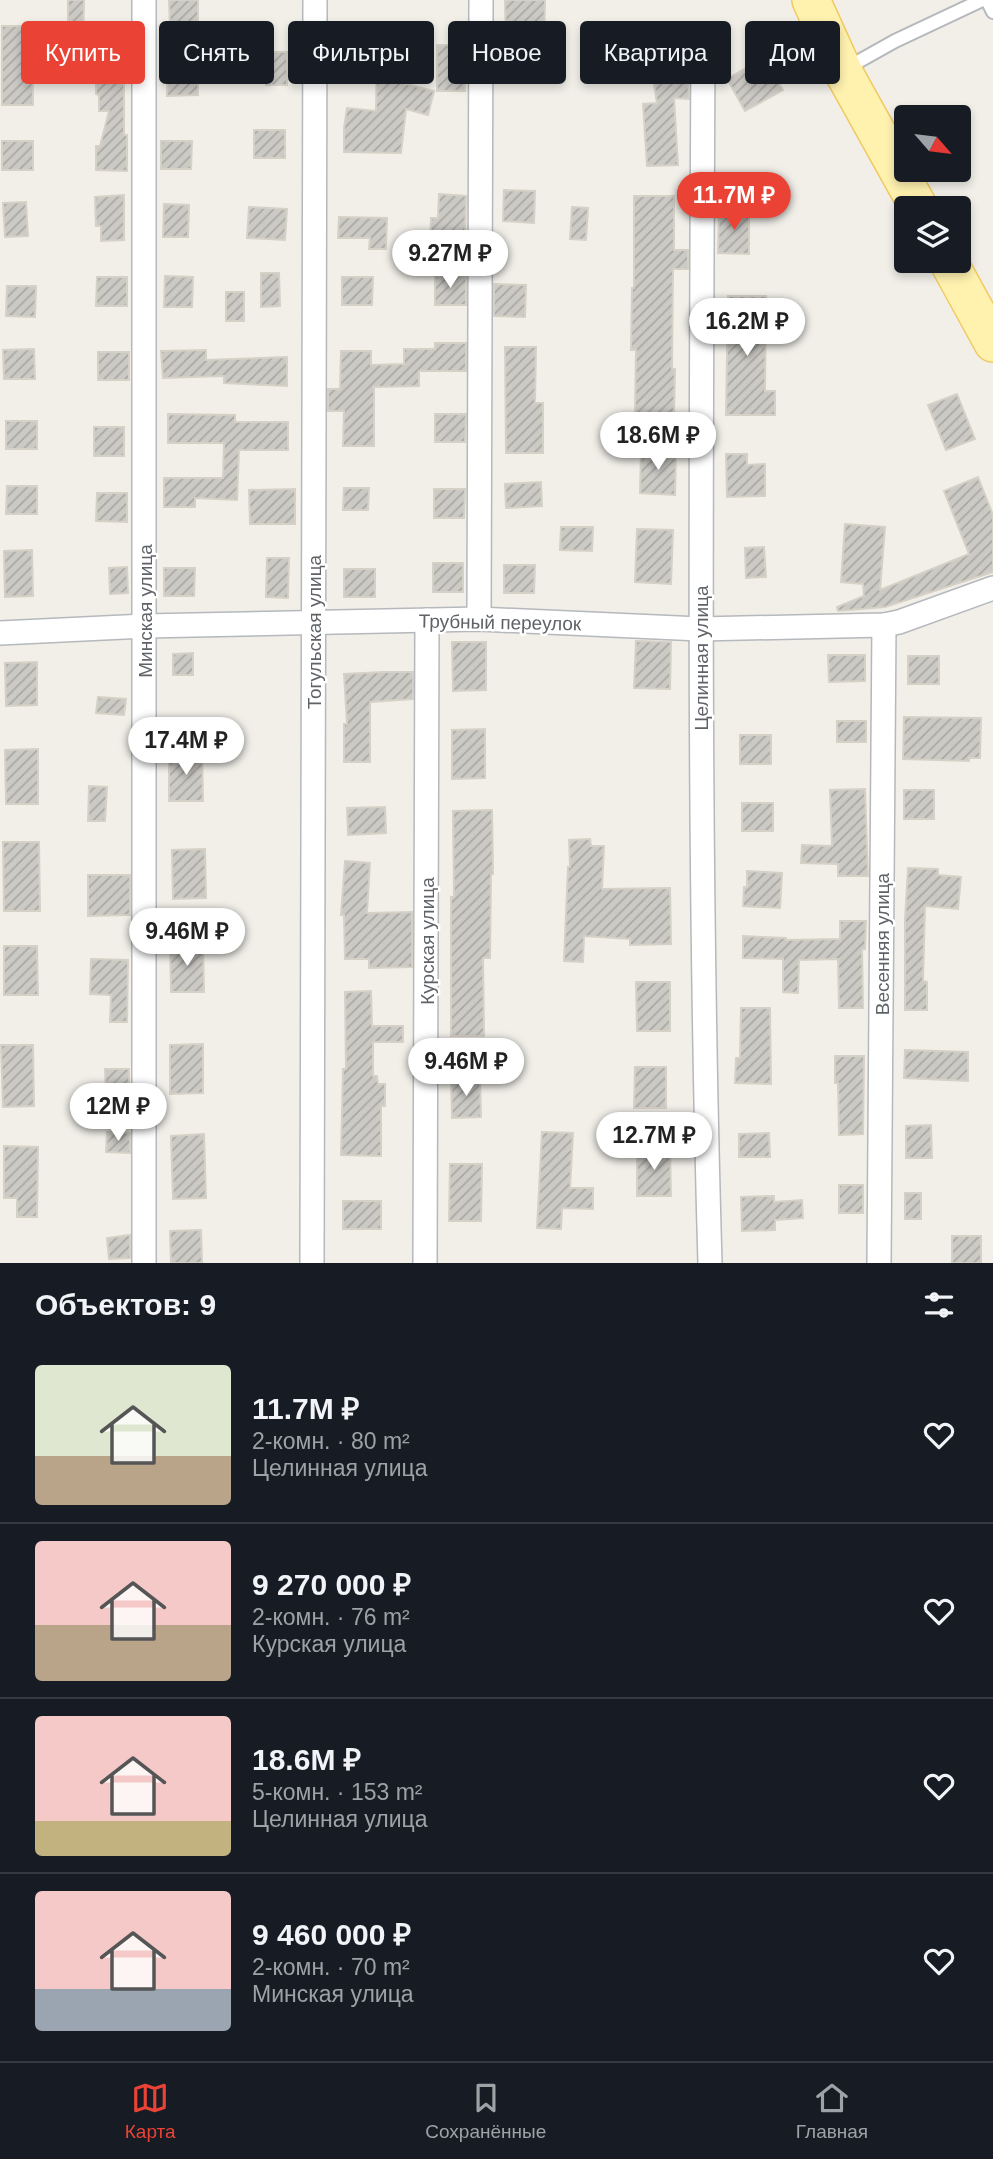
<!DOCTYPE html>
<html lang="ru">
<meta charset="utf-8">
<style>
body{margin:0;font-family:Helvetica,sans-serif;background:#242831;color:#f1f3f6;height:100vh;display:flex;flex-direction:column;font-size:26px;white-space:nowrap}
*{box-sizing:border-box;margin:0}
p{font-size:23px;color:#9ea1a6}
.icon{flex:none;width:38px;height:38px;fill:none;stroke:currentColor;stroke-width:2;stroke-linecap:round;stroke-linejoin:round}
.map{position:relative;height:1263px;overflow:hidden}
.panel{display:flex;flex-direction:column;background:#171b24;flex:1}
.panel>*{flex:none}
.hud{position:absolute;left:21px;top:21px;width:952px;height:63px;display:flex;gap:14px}
.needle{width:46px;rotate:118deg}
.controls{position:absolute;left:894px;top:105px;display:grid;gap:14px}
.controls a{display:grid;place-items:center;width:77px;height:77px;border-radius:7px;background:#171b24;box-shadow:0 4px 10px #0003;font-size:35px}
.price{position:absolute;translate:-50% -60px;padding:0 16px;border-radius:24px;background:#fff;color:#222;font-size:23px;line-height:46px;filter:drop-shadow(0 2px 4px #0008)}
.price::after{content:'';position:absolute;left:50%;top:42px;width:21px;height:16px;margin-left:-10px;background:inherit;clip-path:polygon(0 0,100% 0,50% 100%)}
.price.active{background:#ea4335;color:#fff}
ul{padding:0;list-style:none}
li{display:flex;align-items:center;gap:21px;height:175px;padding:0 35px}
li+li{border-top:2px solid #363941}
li span{display:grid;place-items:center;flex:none;width:196px;height:140px;border-radius:7px;color:#555}
li>.icon{margin-inline-start:auto}
span .icon{width:84px;height:84px;fill:#fffc;stroke-width:1}
li b{font-size:30px}
h2{display:flex;justify-content:space-between;align-items:center;height:84px;padding:0 35px;font-size:30px}
.tag{padding:0 24px;border-radius:7px;background:#171b24;box-shadow:0 4px 10px #0003;font-size:24px;line-height:63px}
.tag.active{background:#ea4335;color:#fff}
.tabs{display:flex;justify-content:space-around;align-items:center;height:98px;border-top:2px solid #363941;background:#171b24;font-size:19px;color:#9ea1a6}
.tabs a{display:grid;justify-items:center;gap:4px}
.tabs .active{color:#ea4335}
.map>svg:first-child{display:block}
.building{fill:url(#building-hatch);stroke:#d6d1c6;stroke-width:2}
.lines{fill:none;stroke-linecap:round;stroke-linejoin:round}
.lane-casing{stroke:#b5b8bc;stroke-width:16}
.street-casing{stroke:#b5b8bc;stroke-width:26}
.primary-casing{stroke:#f2c960;stroke-width:40}
.lane{stroke:#fff;stroke-width:12}
.street{stroke:#fff;stroke-width:23}
.primary{stroke:#fff2af;stroke-width:37}
.labels{text-anchor:middle;stroke-width:5;stroke-linejoin:round;paint-order:stroke}
.street-label{font-size:19px;fill:#5f6368;stroke:#fff}
</style>
<div class="map">
<svg width="993" height="1263" viewBox="0 0 993 1263">
<defs>
<pattern id="building-hatch" width="6" height="6" patternUnits="userSpaceOnUse" patternTransform="scale(1.75)"><rect width="6" height="6" fill="#cccac5"/><path d="M-1 1l2-2M0 6l6-6M5 7l2-2" fill="none" stroke="#a9a8a4"/></pattern>
</defs>
<rect width="100%" height="100%" fill="#f1efe8"/>
<g class="building">
<polygon points="68,0 84,0 83,48 68,48"/>
<polygon points="169,0 198,0 198,25 170,26"/>
<polygon points="505,0 545,0 544,51 506,52"/>
<polygon points="2,26 32,26 33,105 2,105"/>
<polygon points="437,45 466,45 465,91 437,91"/>
<polygon points="377,50 400,50 399,82 434,91 428,115 406,109 401,153 344,152 344,128 347,108 376,111"/>
<rect x="266" y="52" width="21" height="33"/>
<polygon points="764,58 783,90 745,111 727,79"/>
<polygon points="687,60 689,99 674,98 678,165 647,166 643,104 657,103 651,66"/>
<polygon points="168,67 198,67 198,95 167,96"/>
<polygon points="96,75 124,75 124,135 127,135 127,171 96,170 96,146 100,146 109,111 99,111 99,95 96,94"/>
<rect x="254" y="130" width="31" height="28"/>
<rect x="2" y="141" width="31" height="29"/>
<polygon points="161,141 192,141 191,169 161,169"/>
<polygon points="504,190 535,191 534,223 503,221"/>
<polygon points="439,194 466,196 465,243 446,242 444,246 430,245 431,218 438,218"/>
<polygon points="124,195 124,240 101,241 101,226 96,226 95,197"/>
<polygon points="634,196 674,196 674,250 688,250 688,269 673,269 672,369 675,369 674,414 635,413 636,350 631,350 632,288 634,288"/>
<polygon points="26,202 28,236 5,237 3,203"/>
<polygon points="164,204 189,205 188,237 163,237"/>
<polygon points="249,207 287,209 285,240 247,238"/>
<polygon points="572,207 588,208 586,240 570,239"/>
<polygon points="719,210 749,210 749,254 718,253"/>
<polygon points="339,217 387,218 386,249 369,249 370,238 338,238"/>
<polygon points="261,273 279,273 280,306 261,307"/>
<polygon points="165,276 193,277 192,307 164,307"/>
<rect x="435" y="276" width="31" height="29"/>
<polygon points="97,277 127,277 127,306 96,306"/>
<polygon points="342,277 373,277 372,305 342,305"/>
<polygon points="494,284 526,285 525,317 494,316"/>
<polygon points="7,286 36,286 35,317 6,316"/>
<rect x="226" y="292" width="18" height="29"/>
<polygon points="728,296 766,296 765,391 775,391 775,415 726,415"/>
<polygon points="435,343 466,343 466,371 419,371 419,386 374,387 374,446 343,446 344,411 328,411 328,389 340,389 341,351 371,351 371,365 404,364 404,349 435,349"/>
<polygon points="505,347 536,347 535,403 543,403 543,453 506,453"/>
<polygon points="34,349 35,379 4,379 3,350"/>
<polygon points="206,350 206,360 287,357 287,386 224,383 224,376 163,378 161,351"/>
<rect x="98" y="352" width="31" height="28"/>
<polygon points="957,394 975,439 946,450 928,405"/>
<polygon points="168,414 235,415 235,422 288,422 288,450 239,450 237,500 195,498 195,507 164,507 164,478 223,478 224,443 168,443"/>
<polygon points="435,414 466,414 465,442 435,442"/>
<rect x="6" y="421" width="31" height="28"/>
<rect x="94" y="427" width="30" height="29"/>
<polygon points="641,450 676,451 675,495 640,493"/>
<polygon points="726,454 747,454 747,465 765,464 765,496 727,497"/>
<polygon points="978,477 993,515 993,572 885,607 838,611 837,607 864,596 863,584 841,582 845,524 885,527 880,590 969,554 944,491"/>
<polygon points="541,482 542,506 506,508 505,484"/>
<polygon points="7,486 37,486 37,514 6,514"/>
<polygon points="344,488 369,488 368,510 343,510"/>
<polygon points="295,489 295,524 250,524 249,490"/>
<polygon points="434,489 465,489 464,518 434,518"/>
<polygon points="97,493 127,493 127,522 96,521"/>
<polygon points="561,527 593,527 592,551 560,550"/>
<polygon points="637,529 673,530 671,584 635,582"/>
<polygon points="764,547 766,577 746,578 745,548"/>
<polygon points="32,550 33,596 5,597 4,551"/>
<polygon points="267,558 289,558 288,598 266,597"/>
<rect x="433" y="563" width="30" height="29"/>
<polygon points="504,565 535,565 534,593 504,593"/>
<polygon points="127,567 128,593 110,594 109,568"/>
<polygon points="164,568 195,568 194,596 164,596"/>
<rect x="344" y="569" width="31" height="28"/>
<polygon points="636,641 671,642 670,689 634,688"/>
<polygon points="452,642 486,642 486,690 453,691"/>
<polygon points="193,653 193,675 173,675 173,654"/>
<polygon points="828,655 865,655 865,681 829,682"/>
<rect x="908" y="656" width="31" height="28"/>
<polygon points="37,662 37,705 6,706 5,663"/>
<polygon points="384,672 413,672 413,699 370,702 370,762 344,762 344,724 347,724 344,674"/>
<polygon points="98,697 126,699 124,715 96,713"/>
<polygon points="904,717 981,718 980,758 969,758 969,761 903,759"/>
<rect x="837" y="721" width="29" height="21"/>
<polygon points="485,729 485,778 452,779 452,730"/>
<rect x="740" y="735" width="31" height="29"/>
<polygon points="38,749 38,804 6,804 5,750"/>
<polygon points="169,752 202,752 203,801 169,801"/>
<polygon points="89,786 107,787 105,821 88,821"/>
<polygon points="865,789 868,876 838,876 838,864 801,863 802,845 832,846 830,790"/>
<rect x="904" y="790" width="30" height="29"/>
<rect x="742" y="803" width="31" height="28"/>
<polygon points="385,807 386,833 348,835 347,808"/>
<polygon points="492,810 493,874 491,874 490,958 483,958 484,1036 451,1036 451,897 454,897 453,811"/>
<polygon points="590,839 591,846 604,846 602,889 670,888 671,944 630,945 630,939 584,936 583,962 564,961 568,867 570,867 569,840"/>
<polygon points="3,842 39,842 40,911 4,911"/>
<polygon points="205,849 206,898 173,899 172,850"/>
<polygon points="345,861 370,863 367,913 412,912 412,967 369,968 369,959 345,959 344,915 341,915"/>
<polygon points="908,868 938,869 938,875 961,877 958,909 925,906 923,981 927,982 927,1010 905,1010 905,920"/>
<polygon points="747,871 782,873 780,908 743,906 744,887 747,887"/>
<polygon points="88,875 130,875 130,915 88,916"/>
<polygon points="840,921 866,921 865,949 862,949 863,1008 839,1008 838,959 799,960 798,993 783,992 783,959 743,958 743,936 786,938 786,940 840,939"/>
<polygon points="170,943 203,943 204,992 171,992"/>
<polygon points="4,946 37,946 38,995 4,995"/>
<polygon points="91,959 128,960 127,1022 110,1022 111,995 90,994"/>
<polygon points="636,982 670,982 670,1031 637,1031"/>
<polygon points="371,991 372,1026 403,1026 403,1042 373,1042 373,1076 377,1076 378,1084 385,1084 385,1106 381,1106 381,1156 341,1155 343,1069 346,1069 345,992"/>
<polygon points="741,1008 770,1008 771,1084 735,1083 736,1058 740,1058"/>
<polygon points="203,1044 203,1093 170,1094 170,1045"/>
<polygon points="1,1045 33,1045 34,1106 3,1107"/>
<polygon points="905,1050 968,1052 968,1081 904,1078"/>
<polygon points="835,1056 864,1056 863,1134 839,1135 838,1083 835,1083"/>
<polygon points="635,1067 666,1067 666,1108 634,1108"/>
<polygon points="105,1069 129,1069 129,1095 106,1096"/>
<polygon points="480,1078 481,1117 452,1118 451,1079"/>
<polygon points="931,1125 932,1158 906,1158 906,1126"/>
<polygon points="107,1132 130,1133 130,1153 106,1152"/>
<polygon points="542,1132 573,1133 570,1188 593,1188 593,1209 562,1208 561,1229 537,1228"/>
<polygon points="769,1133 770,1157 739,1157 739,1134"/>
<polygon points="204,1134 206,1198 173,1199 171,1136"/>
<polygon points="4,1146 38,1147 37,1217 17,1217 17,1198 4,1198"/>
<polygon points="637,1147 670,1147 671,1196 637,1196"/>
<polygon points="450,1164 482,1164 481,1221 449,1221"/>
<rect x="839" y="1185" width="24" height="28"/>
<rect x="905" y="1193" width="16" height="26"/>
<polygon points="774,1196 774,1202 802,1200 803,1218 775,1220 775,1230 742,1231 741,1197"/>
<rect x="343" y="1201" width="38" height="28"/>
<polygon points="201,1230 202,1263 171,1263 170,1231"/>
<polygon points="130,1235 130,1258 109,1259 107,1238"/>
<rect x="952" y="1236" width="29" height="27"/>
</g>
<g class="lines">
<g class="lane-casing">
<g id="lane">
<polyline points="987,0 993,12"/>
<polyline points="845,69 895,41 982,0"/>
</g>
</g>
<g class="street-casing">
<g id="street">
<path d="M703 52C701 456 698 859 710 1263"/>
<polyline points="479,619 481,0"/>
<polyline points="0,633 145,626 479,619 700,629 884,625 899,622 993,588"/>
<polyline points="144,1263 144,0"/>
<polyline points="312,1263 315,0"/>
<polyline points="425,1263 427,620"/>
<polyline points="879,1263 884,625"/>
</g>
</g>
<g class="primary-casing">
<g id="primary">
<polyline points="811,0 845,75 919,208"/>
<polyline points="948,261 993,343"/>
</g>
</g>
<use href="#lane" class="lane"/>
<use href="#street" class="street"/>
<use href="#primary" class="primary"/>
</g>
<g class="labels">
<g class="street-label">
<text transform="translate(145 611) rotate(-90)" y="7">Минская улица</text>
<text transform="translate(500 622) rotate(1)" y="7">Трубный переулок</text>
<text transform="translate(314 632) rotate(-90)" y="7">Тогульская улица</text>
<text transform="translate(701 658) rotate(-90)" y="7">Целинная улица</text>
<text transform="translate(427 941) rotate(-90)" y="7">Курская улица</text>
<text transform="translate(882 944) rotate(-90)" y="7">Весенняя улица</text>
</g>
</g>
</svg>
<div class="controls">
<a><svg class="needle" viewBox="-14 -14 28 28"><path d="M0-13l5 13h-10z" fill="#e53935"/><path d="M0 13l5-13h-10z" fill="#9ea1a6"/></svg></a>
<a><svg class="icon" aria-label="layers" viewBox="0 0 24 24"><path d="M12 4l9 5-9 5-9-5zM3 14l9 5 9-5"/></svg></a>
</div>
<b class="price active" style="left:734px;top:232px">11.7M ₽</b>
<b class="price" style="left:450px;top:290px">9.27M ₽</b>
<b class="price" style="left:747px;top:358px">16.2M ₽</b>
<b class="price" style="left:658px;top:472px">18.6M ₽</b>
<b class="price" style="left:186px;top:777px">17.4M ₽</b>
<b class="price" style="left:187px;top:968px">9.46M ₽</b>
<b class="price" style="left:466px;top:1098px">9.46M ₽</b>
<b class="price" style="left:118px;top:1143px">12M ₽</b>
<b class="price" style="left:654px;top:1172px">12.7M ₽</b>
<div class="hud">
<a class="tag active">Купить</a>
<a class="tag">Снять</a>
<a class="tag">Фильтры</a>
<a class="tag">Новое</a>
<a class="tag">Квартира</a>
<a class="tag">Дом</a>
</div>
</div>
<section class="panel">
<h2>Объектов: 9<svg class="icon" aria-label="filters" viewBox="0 0 24 24"><path d="M4 7h16M4 17h16"/><circle cx="9" cy="7" r="2"/><circle cx="15" cy="17" r="2"/></svg></h2>
<ul>
<li><span style="background:linear-gradient(#dfe7d0 65%,#b9a48a 0)"><svg class="icon" aria-label="home" viewBox="0 0 24 24"><path d="M3 11l9-7 9 7M6 9v11h12V9"/></svg></span><div><b>11.7M ₽</b><p>2-комн. · 80 m²</p><p>Целинная улица</p></div><svg class="icon" aria-label="heart" viewBox="0 0 24 24"><path d="M12 20l-8-8c-3-5 5-10 8-4 3-6 11-1 8 4z"/></svg></li>
<li><span style="background:linear-gradient(#f6c9c9 60%,#b9a48a 0)"><svg class="icon" aria-label="home" viewBox="0 0 24 24"><path d="M3 11l9-7 9 7M6 9v11h12V9"/></svg></span><div><b>9 270 000 ₽</b><p>2-комн. · 76 m²</p><p>Курская улица</p></div><svg class="icon" aria-label="heart" viewBox="0 0 24 24"><path d="M12 20l-8-8c-3-5 5-10 8-4 3-6 11-1 8 4z"/></svg></li>
<li><span style="background:linear-gradient(#f6c9c9 75%,#c2b280 0)"><svg class="icon" aria-label="home" viewBox="0 0 24 24"><path d="M3 11l9-7 9 7M6 9v11h12V9"/></svg></span><div><b>18.6M ₽</b><p>5-комн. · 153 m²</p><p>Целинная улица</p></div><svg class="icon" aria-label="heart" viewBox="0 0 24 24"><path d="M12 20l-8-8c-3-5 5-10 8-4 3-6 11-1 8 4z"/></svg></li>
<li><span style="background:linear-gradient(#f6c9c9 70%,#9aa5b1 0)"><svg class="icon" aria-label="home" viewBox="0 0 24 24"><path d="M3 11l9-7 9 7M6 9v11h12V9"/></svg></span><div><b>9 460 000 ₽</b><p>2-комн. · 70 m²</p><p>Минская улица</p></div><svg class="icon" aria-label="heart" viewBox="0 0 24 24"><path d="M12 20l-8-8c-3-5 5-10 8-4 3-6 11-1 8 4z"/></svg></li>
</ul>
</section>
<nav class="tabs">
<a class="active"><svg class="icon" aria-label="map" viewBox="0 0 24 24"><path d="M3 6l6-2 6 2 6-2v14l-6 2-6-2-6 2zM9 4v14M15 6v14"/></svg>Карта</a>
<a><svg class="icon" aria-label="saved" viewBox="0 0 24 24"><path d="M7 4h10v16l-5-4-5 4z"/></svg>Сохранённые</a>
<a><svg class="icon" aria-label="home" viewBox="0 0 24 24"><path d="M3 11l9-7 9 7M6 9v11h12V9"/></svg>Главная</a>
</nav>
